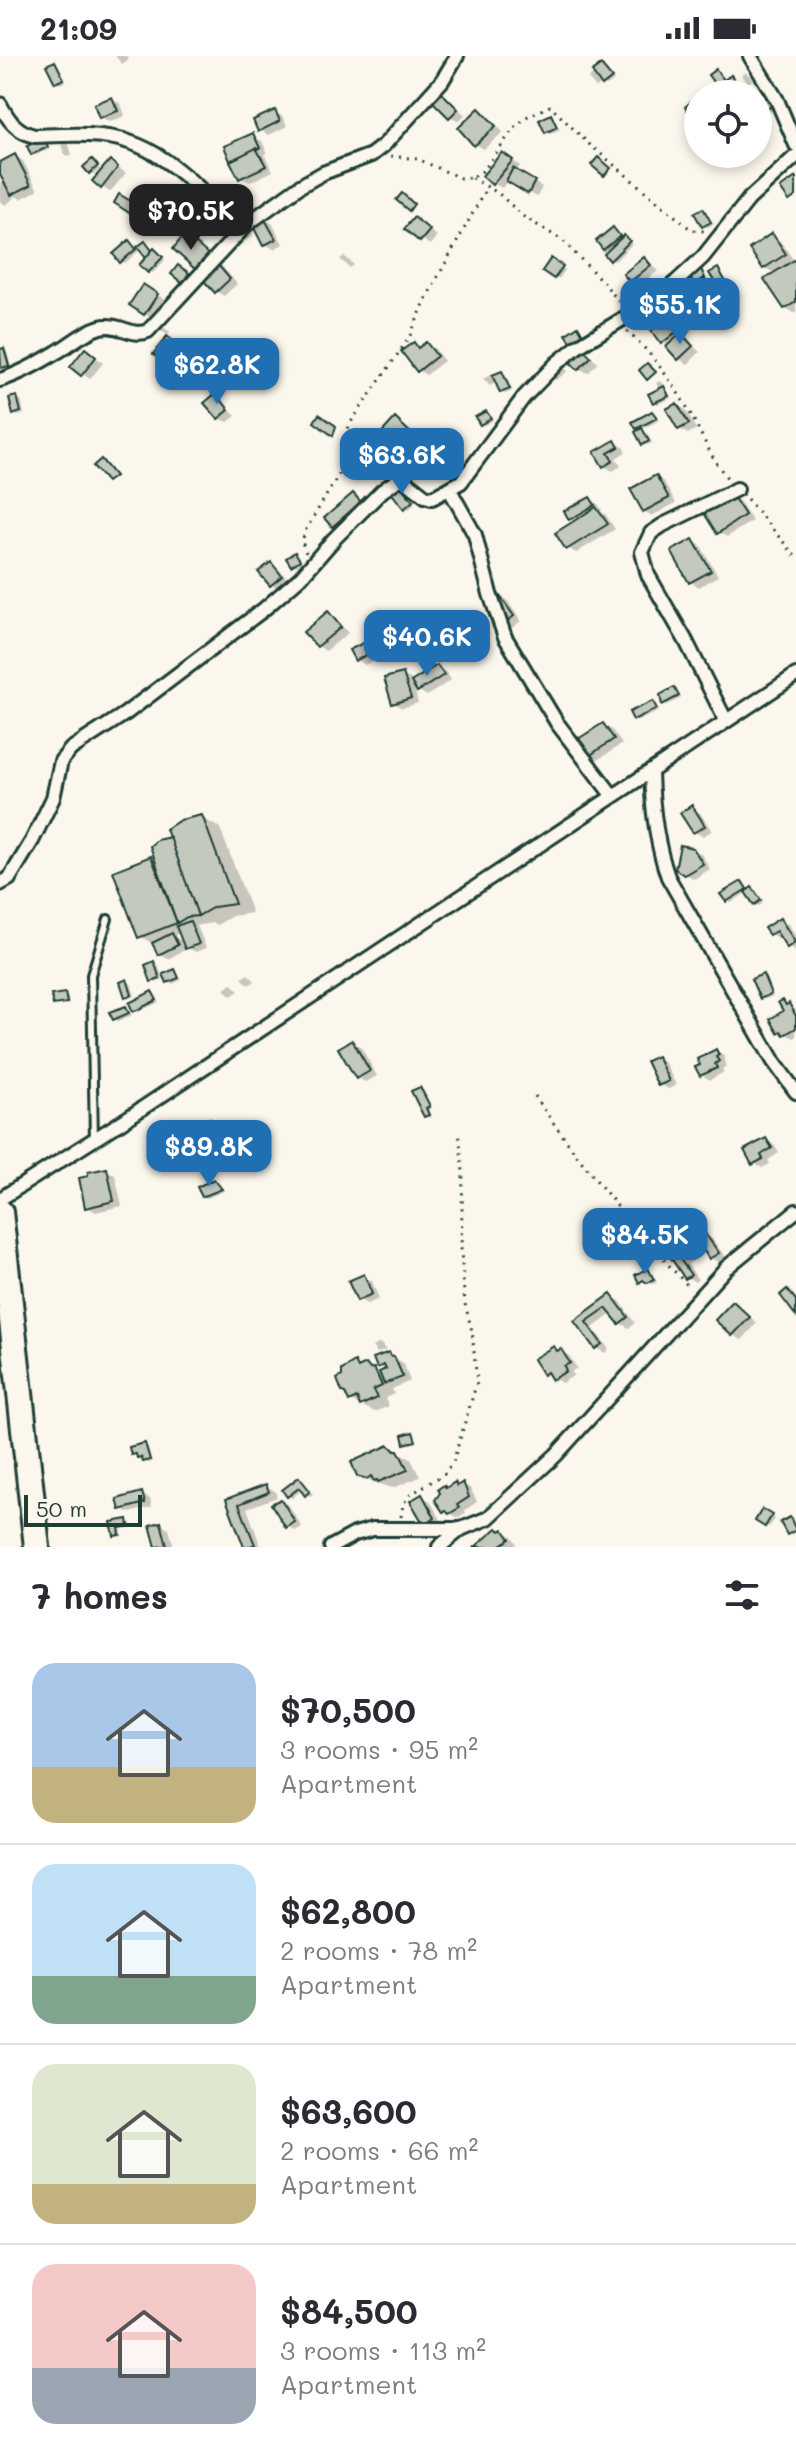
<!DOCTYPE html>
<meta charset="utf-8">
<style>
body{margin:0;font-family:Mali,sans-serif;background:#f2f2f3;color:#2b2b33;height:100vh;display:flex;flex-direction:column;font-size:30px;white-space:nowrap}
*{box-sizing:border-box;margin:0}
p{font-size:26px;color:#7c7c81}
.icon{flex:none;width:44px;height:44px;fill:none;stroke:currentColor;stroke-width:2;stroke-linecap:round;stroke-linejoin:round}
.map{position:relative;height:1491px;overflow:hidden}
.drawer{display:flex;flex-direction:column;background:#fff;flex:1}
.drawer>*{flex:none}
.fabs{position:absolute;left:684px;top:24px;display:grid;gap:16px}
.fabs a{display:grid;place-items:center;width:88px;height:88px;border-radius:50%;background:#fff;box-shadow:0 4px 12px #0003;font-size:40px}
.scale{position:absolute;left:24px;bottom:20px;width:118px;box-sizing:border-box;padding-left:8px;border:4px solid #1f3d34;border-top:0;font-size:22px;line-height:28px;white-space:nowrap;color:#1f3d34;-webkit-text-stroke:6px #fbf7ec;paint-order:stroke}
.price{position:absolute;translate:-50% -68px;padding:0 18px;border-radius:16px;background:#1f6fb2;color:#fff;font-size:26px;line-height:52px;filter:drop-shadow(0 2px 4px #0008)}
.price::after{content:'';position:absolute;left:50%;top:48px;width:24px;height:18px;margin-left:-12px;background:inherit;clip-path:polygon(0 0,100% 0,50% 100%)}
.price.selected{background:#222;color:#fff}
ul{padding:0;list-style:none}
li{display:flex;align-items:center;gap:24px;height:200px;padding:0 32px}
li+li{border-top:2px solid #e1e1e2}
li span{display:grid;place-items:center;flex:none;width:224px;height:160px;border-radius:24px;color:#555}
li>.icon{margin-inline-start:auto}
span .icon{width:96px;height:96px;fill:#fffc;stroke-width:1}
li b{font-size:34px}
h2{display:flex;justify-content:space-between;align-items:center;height:96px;padding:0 32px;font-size:34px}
.status{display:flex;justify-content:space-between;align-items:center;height:56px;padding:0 40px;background:#fff;direction:ltr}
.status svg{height:22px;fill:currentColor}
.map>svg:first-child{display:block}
.shadow{fill:#0003;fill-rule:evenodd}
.building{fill:#c4c9be;stroke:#1f3d34;stroke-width:2}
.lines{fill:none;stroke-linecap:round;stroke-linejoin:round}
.lane-casing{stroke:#1f3d34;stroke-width:12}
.street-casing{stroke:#1f3d34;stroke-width:18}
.highway-casing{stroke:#1f3d34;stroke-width:30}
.path{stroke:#1f3d34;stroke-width:3;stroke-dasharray:2 6;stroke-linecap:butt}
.lane{stroke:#fbf7ec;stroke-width:6}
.street{stroke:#fbf7ec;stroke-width:12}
.highway{stroke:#fbf7ec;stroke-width:24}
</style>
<div class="status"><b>21:09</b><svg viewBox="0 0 49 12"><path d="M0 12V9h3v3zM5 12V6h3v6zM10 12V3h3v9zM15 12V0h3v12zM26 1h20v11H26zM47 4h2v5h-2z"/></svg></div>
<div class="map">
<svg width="796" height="1491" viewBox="0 0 796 1491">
<rect width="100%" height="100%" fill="#fbf7ec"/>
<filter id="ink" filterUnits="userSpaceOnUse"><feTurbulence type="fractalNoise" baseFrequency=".0125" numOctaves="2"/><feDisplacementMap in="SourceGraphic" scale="16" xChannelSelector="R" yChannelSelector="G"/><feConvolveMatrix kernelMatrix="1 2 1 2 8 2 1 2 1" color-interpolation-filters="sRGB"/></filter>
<g filter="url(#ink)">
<g class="shadow">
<polygon points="115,0 127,0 129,3 122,8"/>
<polygon points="55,7 58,9 66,25 60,28 57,26"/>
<polygon points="602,11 614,25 607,30 603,27 596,32 588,23"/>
<polygon points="716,16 727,24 731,21 739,26 748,37 725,38"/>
<polygon points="746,16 753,24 748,27 741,19"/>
<polygon points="442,39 450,44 465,59 459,65 450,60"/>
<polygon points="768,42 777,51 760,63 758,50"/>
<polygon points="112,43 121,48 125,60 109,66 101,61"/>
<polygon points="480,55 488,60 503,76 484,93 475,88"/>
<polygon points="275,56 283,61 287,70 269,79 260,74"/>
<polygon points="551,61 560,73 550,78 547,76"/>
<polygon points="253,80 262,85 267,97 264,98 273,115 250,126 241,122"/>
<polygon points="44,85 50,93 36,99 32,97"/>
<polygon points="65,87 69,89 72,99 67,100 64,98 61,89"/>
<polygon points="15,100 23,105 38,134 21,143 16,140 6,149 0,145 0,125 11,135 0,115 0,108"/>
<polygon points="511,103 520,110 516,116 542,131 537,141 508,124 502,132 493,127"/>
<polygon points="95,107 100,113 94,118 90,116"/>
<polygon points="111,107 126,117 110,136 102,131"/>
<polygon points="120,141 140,154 153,146 157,149 145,162 138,156 136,158 117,146"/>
<polygon points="703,154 714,168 707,171 704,169"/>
<polygon points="263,162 272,167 283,188 274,193 265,188"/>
<polygon points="423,169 437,180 430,189 407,173"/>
<polygon points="249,174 253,179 237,192 234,190"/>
<polygon points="614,174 632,188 615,205 611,203 609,195 604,192"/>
<polygon points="772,180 780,185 793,203 791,205 796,208 796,258 786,252 776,218 765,212"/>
<polygon points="186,181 221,209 237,228 224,240 216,235 197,212"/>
<polygon points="129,187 137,194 145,187 165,204 153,217 149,215 148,202 141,193 125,207 122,205"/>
<polygon points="344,200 354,209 350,212 340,203"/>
<polygon points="644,203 658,215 640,229 631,225"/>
<polygon points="552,205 565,214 559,223 545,214"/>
<polygon points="718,214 737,237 719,249 711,240 706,239 696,227 701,216 708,224 704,226 715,238 721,234"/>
<polygon points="152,235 165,244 153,262 145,258"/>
<polygon points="670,263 678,267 687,279 684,281 700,296 688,308 679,303 654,275"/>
<polygon points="162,270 170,276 168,279 160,274"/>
<polygon points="176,288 184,294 173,309 164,304"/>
<polygon points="414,288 421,292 426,289 435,293 444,305 426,319 418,314"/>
<polygon points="579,291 598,307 588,317 579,312"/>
<polygon points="3,294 7,296 11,311 7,312 3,310 0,295"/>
<polygon points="94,300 103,307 90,323 82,318"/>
<polygon points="560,308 568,315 556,324 548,316"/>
<polygon points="502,317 505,319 512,335 505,338 502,336 497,326 490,330 483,323 490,319 493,321"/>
<polygon points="660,325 663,327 671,342 658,348 655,346 660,335 656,327"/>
<polygon points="216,340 224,345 236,360 228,366 219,362"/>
<polygon points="17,342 21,344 24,358 18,360 15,358"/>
<polygon points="677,349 686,354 696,373 688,378 680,373"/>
<polygon points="486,357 493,364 485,369 481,367"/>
<polygon points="652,357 659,364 641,374 646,376 652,387 647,389 645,388 649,385 642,374 637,372"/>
<polygon points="395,364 423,388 407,405 399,400"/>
<polygon points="615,386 623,391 626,396 616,402 621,410 613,415 604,410 596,397"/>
<polygon points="656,421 664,426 676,447 652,460 644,455"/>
<polygon points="400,430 415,448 409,453 405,451"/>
<polygon points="353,440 368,452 341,474 333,469"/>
<polygon points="732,441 740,446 752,465 727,481 718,476"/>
<polygon points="590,443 598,448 602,454 600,455 605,458 615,473 576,497 568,492 576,466 570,463"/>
<polygon points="693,485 701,490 718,520 699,531 691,526"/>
<polygon points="295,498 303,506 296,510 292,508"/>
<polygon points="271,508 279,513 289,525 279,533 271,528"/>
<polygon points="497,538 506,543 521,565 512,572 503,567"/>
<polygon points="328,558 336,563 348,577 326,595 318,590"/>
<polygon points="376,582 385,587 390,596 365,609 357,604"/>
<polygon points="437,611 446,616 451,624 427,640 419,635 413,627 418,647 402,652 394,647 403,619 412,624 413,627"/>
<polygon points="674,633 681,642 667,649 664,647"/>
<polygon points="653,647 659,655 638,665 634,663"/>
<polygon points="603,669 612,674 622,688 596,705 588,700"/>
<polygon points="692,752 700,757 712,775 703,780 694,776"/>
<path d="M202 762 220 772 252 857 232 860 217 869 213 867 195 870 198 872 206 892 196 896 188 892 168 903 160 898 153 888 140 880 151 803 158 806 171 782ZM181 876 185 887 173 880Z"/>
<polygon points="693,793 702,799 710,813 694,823 677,812"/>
<polygon points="742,827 749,835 752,833 755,836 763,847 759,850 755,848 747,836 731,847 727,845"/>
<polygon points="780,864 789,869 796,881 796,895 788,890 782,881 779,883 771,878"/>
<polygon points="154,907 158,909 163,924 156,927 152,925"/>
<polygon points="175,915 181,924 172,928 169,926"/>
<polygon points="248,918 255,925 249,929 242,922"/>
<polygon points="762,920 766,922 773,940 765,943 761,941"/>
<polygon points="127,925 131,927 135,940 130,942 127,940"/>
<polygon points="232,928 239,935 231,940 224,933"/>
<polygon points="152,938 159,946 138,956 135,954"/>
<polygon points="65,939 68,941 69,948 58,950 55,948"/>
<polygon points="783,946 796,954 796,981 794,982 779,975 785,956"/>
<polygon points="126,952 132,959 118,965 114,963"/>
<polygon points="352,986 361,991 377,1020 366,1026 357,1022"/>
<polygon points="716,996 724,1000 726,1010 722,1013 724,1016 710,1024 702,1019"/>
<polygon points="657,1002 665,1007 676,1029 669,1033 660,1029"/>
<polygon points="420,1033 424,1035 432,1052 428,1054 432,1061 430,1062 426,1060"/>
<polygon points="210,1060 216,1066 209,1069 204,1063"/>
<polygon points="766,1084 774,1089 779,1097 768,1104 770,1108 762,1112 754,1107"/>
<polygon points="106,1114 115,1119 122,1150 96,1156 87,1151"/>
<polygon points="214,1125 224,1135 207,1142 204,1140"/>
<polygon points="704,1178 712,1183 726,1202 719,1207 711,1202 706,1195 688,1208 698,1224 695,1226 687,1221 672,1200"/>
<polygon points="648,1215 652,1217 657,1226 653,1228 640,1225"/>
<polygon points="363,1221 372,1225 379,1243 367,1248 358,1243"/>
<polygon points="611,1240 620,1245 635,1267 629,1272 620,1267 613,1257 593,1272 609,1293 605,1297 596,1292 577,1266"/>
<polygon points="734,1247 757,1267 742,1284 733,1279"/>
<polygon points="380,1287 386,1294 377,1297 372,1291"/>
<polygon points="554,1292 569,1300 577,1312 572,1315 573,1320 562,1327 544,1317"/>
<polygon points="389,1298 403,1307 410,1325 392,1333 394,1338 385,1342 389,1350 375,1356 351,1345 355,1308 362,1312 366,1311 380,1318 387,1315 378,1310"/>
<polygon points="144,1389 148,1391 152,1406 148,1407 136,1400 146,1397"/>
<polygon points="389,1391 411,1403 420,1421 393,1432 373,1426 359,1418"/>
<polygon points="299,1423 313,1438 310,1440 303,1433 292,1442 288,1440"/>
<polygon points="455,1428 460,1431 463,1428 471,1433 477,1446 465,1454 466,1457 459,1462 444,1454 448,1433"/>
<polygon points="266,1430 275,1435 277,1441 247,1452 261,1491 246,1491 229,1444"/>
<polygon points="142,1438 150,1443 152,1451 130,1457 121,1452"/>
<polygon points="422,1440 430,1445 443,1467 425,1467"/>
<polygon points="281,1445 289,1450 302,1471 295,1475 287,1470"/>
<polygon points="763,1455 775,1463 769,1471 758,1464"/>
<polygon points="127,1465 131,1467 132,1472 121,1473 123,1480 115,1479 113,1467"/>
<polygon points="160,1468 169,1473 174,1491 158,1491 152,1470"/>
<polygon points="503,1475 512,1480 517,1488 513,1491 477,1491"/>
</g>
<g class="building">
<polygon points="55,5 64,23 55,27 46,9"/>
<polygon points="601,9 612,22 602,30 592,16"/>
<polygon points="716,13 724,24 731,19 740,32 732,38 722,38 708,19"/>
<polygon points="442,37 458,53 449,62 433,46"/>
<polygon points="698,40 698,68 685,51"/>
<polygon points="768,40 774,48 758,60 758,47"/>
<polygon points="112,41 118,55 99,62 94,48"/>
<polygon points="479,52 496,70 474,90 458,72"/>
<polygon points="275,54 280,65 258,76 253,64"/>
<polygon points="551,58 557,71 545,77 539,64"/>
<polygon points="253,77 260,92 230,105 224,90"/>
<polygon points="44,82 48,91 31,99 27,90"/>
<polygon points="256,92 266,110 239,123 230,105"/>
<polygon points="502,96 513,104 492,129 482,120"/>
<polygon points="15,98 31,129 11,139 0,119 0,106"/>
<polygon points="598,101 611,112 604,120 591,109"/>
<polygon points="92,103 98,110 89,118 83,111"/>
<polygon points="110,104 118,111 101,133 92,125"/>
<polygon points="513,112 535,125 528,138 506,125"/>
<polygon points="796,121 796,140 789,145 780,132"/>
<polygon points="402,137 414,148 409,155 396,144"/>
<polygon points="119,138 137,149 131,158 114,147"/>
<polygon points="149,141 154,146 141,162 135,156"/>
<polygon points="703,152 711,166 702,171 694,157"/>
<polygon points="263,160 276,183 263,190 251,166"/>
<polygon points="414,161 430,174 420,186 404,173"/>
<polygon points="613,171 620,180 603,194 596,185"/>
<polygon points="772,177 786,198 763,213 749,193"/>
<polygon points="185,178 209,199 196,214 173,193"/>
<polygon points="624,179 630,185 610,205 604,198"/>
<polygon points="129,184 136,193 120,207 113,198"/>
<polygon points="145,185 153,196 146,202 137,191"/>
<polygon points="154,192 163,201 148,217 139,209"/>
<polygon points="644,201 651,209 630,226 623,218"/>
<polygon points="212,202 230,223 215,237 196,216"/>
<polygon points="551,202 563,210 554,223 542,215"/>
<polygon points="794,204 796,207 796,246 784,253 764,223"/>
<polygon points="178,209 189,217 182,227 171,218"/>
<polygon points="718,212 727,228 719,233 709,217"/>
<polygon points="701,213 705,222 694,228 689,220"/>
<polygon points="705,224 713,235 705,241 697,229"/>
<polygon points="728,226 734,234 715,249 709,240"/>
<polygon points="143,228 158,238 144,259 129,249"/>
<polygon points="670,260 680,273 661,288 651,275"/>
<polygon points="578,270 583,279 571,286 566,278"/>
<polygon points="681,277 693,290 678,304 666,291"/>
<polygon points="167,280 177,288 163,306 153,298"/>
<polygon points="414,286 418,292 426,286 437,300 417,316 401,295"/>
<polygon points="578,289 591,301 578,314 566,302"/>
<polygon points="4,292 9,310 1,312 0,293"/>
<polygon points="85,292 96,301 81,320 70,311"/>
<polygon points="647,307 656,316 647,324 639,314"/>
<polygon points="502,315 510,333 500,337 492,319"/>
<polygon points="664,330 669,340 653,347 648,338"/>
<polygon points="216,337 229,354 218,363 204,347"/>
<polygon points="17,340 21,356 13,359 9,342"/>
<polygon points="677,347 689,368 678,374 666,353"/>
<polygon points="486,355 491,362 480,369 475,361"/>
<polygon points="652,355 657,362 636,373 632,366"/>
<polygon points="319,358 336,370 333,380 314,366"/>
<polygon points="395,362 416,382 398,402 377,382"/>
<polygon points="642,372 649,385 642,389 635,376"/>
<polygon points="615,384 619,391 608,397 613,405 603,411 594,396"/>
<polygon points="101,403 115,420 107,426 93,410"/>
<polygon points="656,419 669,442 643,456 630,433"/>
<polygon points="399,428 413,445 404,453 390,435"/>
<polygon points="353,437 361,446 332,471 324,462"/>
<polygon points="732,439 745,459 717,478 704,457"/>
<polygon points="590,441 595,449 569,464 564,455"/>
<polygon points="596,451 608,468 566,494 555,477"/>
<polygon points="693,483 711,515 689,527 671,495"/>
<polygon points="295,496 300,504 291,510 286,502"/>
<polygon points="271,506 282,520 270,530 258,516"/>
<polygon points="497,536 514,560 502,569 485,544"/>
<polygon points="328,555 341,571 317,591 303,576"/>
<polygon points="377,580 382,591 355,605 349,594"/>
<polygon points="437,609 444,619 417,636 411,626"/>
<polygon points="403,617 411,642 392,648 384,622"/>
<polygon points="674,631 679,640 662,649 660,639"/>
<polygon points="653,645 657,653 633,664 629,656"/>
<polygon points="603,667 614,683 586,702 575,685"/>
<polygon points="692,749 705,770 693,777 680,757"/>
<polygon points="202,759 235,848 214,851 198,860 166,773 180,764"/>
<polygon points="170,781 198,860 187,861 177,867 150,790 157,784"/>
<polygon points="680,789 693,792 703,808 684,819 675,813"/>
<polygon points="151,800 177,867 138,882 113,815"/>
<polygon points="742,825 747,833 726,846 720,838"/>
<polygon points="752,831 761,844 754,849 745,836"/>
<polygon points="780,862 795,886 787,892 776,875 769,879 764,872"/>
<polygon points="190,865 199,888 185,893 176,870"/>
<polygon points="172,877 178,889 158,899 152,887"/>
<polygon points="154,905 160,923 151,926 145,909"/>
<polygon points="175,913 179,922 167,927 163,918"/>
<polygon points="763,918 771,938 760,943 751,923"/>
<polygon points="127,923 132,939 125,941 120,926"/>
<polygon points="152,935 157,944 133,956 129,947"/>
<polygon points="65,937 67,947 53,949 51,939"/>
<polygon points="783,944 786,949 789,947 796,960 796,972 784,979 781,975 778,977 770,963 783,955 778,946"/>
<polygon points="126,950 129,957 113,964 109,956"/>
<polygon points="352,984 370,1015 356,1023 338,992"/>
<polygon points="716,993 719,999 716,1001 719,1005 715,1008 717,1012 700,1020 695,1011 700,1009 697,1003"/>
<polygon points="657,1000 669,1025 658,1030 646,1005"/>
<polygon points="420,1031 430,1050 426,1052 429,1059 424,1061 411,1035"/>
<polygon points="766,1082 772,1092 761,1099 763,1103 752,1109 744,1094"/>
<polygon points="107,1112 114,1145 85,1152 79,1122 88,1120 88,1116"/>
<polygon points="214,1123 222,1133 202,1141 197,1131"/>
<polygon points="704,1176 719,1197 709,1203 700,1189 680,1203 691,1219 685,1223 669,1199"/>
<polygon points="648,1212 654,1224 647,1227 643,1224 639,1227 635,1219"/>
<polygon points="364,1218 372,1238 357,1245 348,1225"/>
<polygon points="787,1233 796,1244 796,1260 780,1239"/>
<polygon points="611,1238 628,1261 619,1268 606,1252 586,1266 602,1288 595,1293 574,1265"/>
<polygon points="733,1245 750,1261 732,1280 715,1264"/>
<polygon points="554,1290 557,1295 561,1293 570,1307 564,1310 566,1315 552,1324 547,1316 543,1319 533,1303"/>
<polygon points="389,1296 391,1301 394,1300 403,1321 384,1328 379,1316 386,1313 384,1309 377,1312 373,1302"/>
<polygon points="355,1306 358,1312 366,1308 370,1313 374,1312 382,1330 373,1334 377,1342 360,1350 357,1342 349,1346 345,1337 342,1336 337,1323 342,1320 342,1314"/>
<polygon points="413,1376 416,1385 404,1388 402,1379"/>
<polygon points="145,1387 150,1404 143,1406 141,1401 137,1402 136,1398 131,1399 129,1391"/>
<polygon points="389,1389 395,1395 398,1394 408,1414 378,1426 377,1424 374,1425 371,1420 367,1423 357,1420 351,1406"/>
<polygon points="299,1421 310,1435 305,1440 299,1432 287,1441 282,1434"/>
<polygon points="455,1426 457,1430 463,1426 469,1441 457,1449 459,1452 449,1458 446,1455 443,1456 435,1444 440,1437 438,1433 444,1429 446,1432"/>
<polygon points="266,1428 269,1436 239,1448 255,1489 244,1491 226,1443"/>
<polygon points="142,1436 145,1447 120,1454 117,1443"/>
<polygon points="422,1438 435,1462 424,1469 410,1445"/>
<polygon points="281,1443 295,1466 286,1472 271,1448"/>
<polygon points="762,1453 772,1459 765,1471 755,1465"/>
<polygon points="790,1461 796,1474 787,1479 780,1466"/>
<polygon points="128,1463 129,1470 119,1472 120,1479 114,1480 111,1466"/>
<polygon points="161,1466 167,1490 156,1491 150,1469"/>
<polygon points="497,1472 500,1475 503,1473 510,1483 498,1491 475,1491"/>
</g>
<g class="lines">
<g class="lane-casing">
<polyline id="lane" points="94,1084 91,919 108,863"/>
</g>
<g class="street-casing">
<g id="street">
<polyline points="750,0 777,44 796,89"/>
<path d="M0 48C8 64 17 76 35 80 65 79 101 76 129 86 164 97 188 124 216 146 225 154 237 161 247 168"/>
<path d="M0 324C20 318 39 307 57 296 71 288 83 276 100 271 118 266 132 282 148 275L247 168 300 130 323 117 371 99 384 89 442 25 457 0"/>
<polyline points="450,434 475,479 490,538 505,581 557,667 612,739"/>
<polyline points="726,665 686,585 648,519 642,496 651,477 663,469 737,433"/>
<path d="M651 716C652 752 656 787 668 821L774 1006 796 1036"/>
<polyline points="0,828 9,823 32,785 53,742 61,705 71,693 125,658 263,554 301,521 334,483 382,435 396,425 403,423 425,440 432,442 461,426 524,341 557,307 577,291 657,242 676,226 703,201 749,143 796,100"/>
<polyline points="0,1143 123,1065 796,619"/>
<polyline points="331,1491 355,1478 373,1473 461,1473 488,1462 556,1399 726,1212 796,1155"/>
<polyline points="439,1491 461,1473"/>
</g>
</g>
<g class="highway-casing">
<polyline id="highway" points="0,1156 37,1491"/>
</g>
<g class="path">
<polyline points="391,100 418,103 460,122 472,122 484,114 514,72 528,60 550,50 589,88 688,171 693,174 705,175"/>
<polyline points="472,122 498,137 524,161 562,184 604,227 620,247"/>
<path d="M627 275C652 297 671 325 688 353 701 377 711 402 728 423"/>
<polyline points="747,443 796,501"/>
<polyline points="306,497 302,486 305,475 341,415 349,369 409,282 427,241 487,131"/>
<path d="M535 1040C581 1109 633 1172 690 1232"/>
<polyline points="401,1461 403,1448 410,1439 444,1418 453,1406 477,1326 472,1275 465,1248 463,1224 461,1193 463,1116 459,1075"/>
</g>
<use href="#lane" class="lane"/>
<use href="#street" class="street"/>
<use href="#highway" class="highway"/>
</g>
</g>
</svg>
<div class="fabs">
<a><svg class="icon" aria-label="locate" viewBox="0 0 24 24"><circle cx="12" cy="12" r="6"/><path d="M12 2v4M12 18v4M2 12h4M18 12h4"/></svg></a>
</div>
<div class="scale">50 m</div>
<b class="price selected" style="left:191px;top:196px">$70.5K</b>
<b class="price" style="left:680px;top:290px">$55.1K</b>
<b class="price" style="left:217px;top:350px">$62.8K</b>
<b class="price" style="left:402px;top:440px">$63.6K</b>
<b class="price" style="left:427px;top:622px">$40.6K</b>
<b class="price" style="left:209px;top:1132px">$89.8K</b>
<b class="price" style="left:645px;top:1220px">$84.5K</b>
</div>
<section class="drawer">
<h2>7 homes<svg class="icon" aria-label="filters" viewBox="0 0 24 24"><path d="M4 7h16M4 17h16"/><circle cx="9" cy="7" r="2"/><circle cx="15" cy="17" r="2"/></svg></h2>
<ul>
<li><span style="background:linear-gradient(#a9c7e8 65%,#c2b280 0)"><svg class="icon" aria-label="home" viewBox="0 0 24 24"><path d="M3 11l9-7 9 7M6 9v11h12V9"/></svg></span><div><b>$70,500</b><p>3 rooms · 95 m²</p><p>Apartment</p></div></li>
<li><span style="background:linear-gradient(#bfe0f5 70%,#7fa58c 0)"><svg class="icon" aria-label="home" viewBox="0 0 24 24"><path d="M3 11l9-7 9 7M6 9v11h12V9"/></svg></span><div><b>$62,800</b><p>2 rooms · 78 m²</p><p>Apartment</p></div></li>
<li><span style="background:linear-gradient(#dfe7d0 75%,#c2b280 0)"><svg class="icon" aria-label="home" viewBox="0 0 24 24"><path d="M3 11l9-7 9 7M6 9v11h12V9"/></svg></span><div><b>$63,600</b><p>2 rooms · 66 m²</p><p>Apartment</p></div></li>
<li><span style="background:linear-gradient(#f6c9c9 65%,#9aa5b1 0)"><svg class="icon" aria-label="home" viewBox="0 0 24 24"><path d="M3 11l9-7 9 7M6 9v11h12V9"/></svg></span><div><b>$84,500</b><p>3 rooms · 113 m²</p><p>Apartment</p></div></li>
</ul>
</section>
